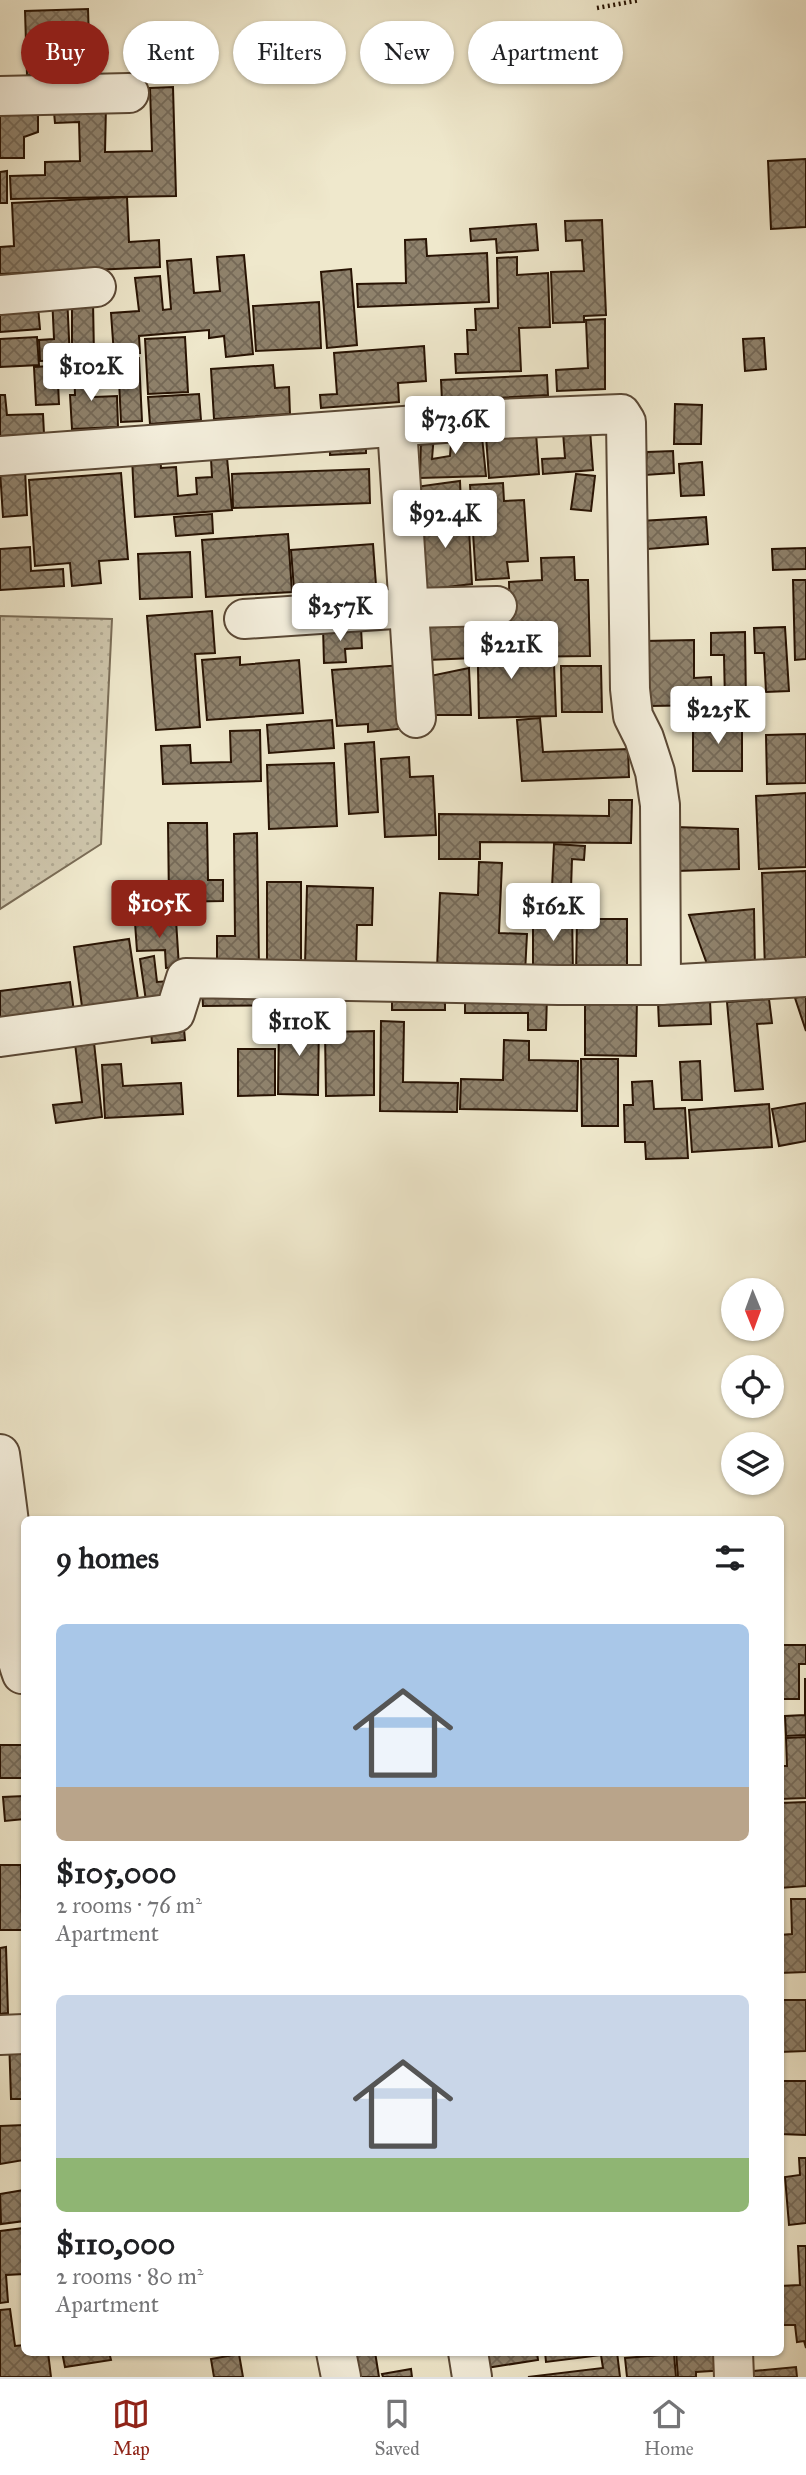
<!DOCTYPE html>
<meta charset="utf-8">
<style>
body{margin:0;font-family:"IM FELL Great Primer",serif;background:#f6f6f6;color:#202124;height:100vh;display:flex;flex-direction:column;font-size:26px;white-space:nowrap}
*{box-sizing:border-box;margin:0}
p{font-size:23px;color:#757577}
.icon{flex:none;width:38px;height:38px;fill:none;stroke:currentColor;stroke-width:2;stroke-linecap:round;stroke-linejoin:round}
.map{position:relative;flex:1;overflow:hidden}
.details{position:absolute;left:21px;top:1516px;width:763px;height:840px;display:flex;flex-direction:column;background:#fff;border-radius:10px;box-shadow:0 2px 5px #0004}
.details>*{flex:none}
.top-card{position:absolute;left:21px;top:21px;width:765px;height:63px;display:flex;gap:14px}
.needle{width:46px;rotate:179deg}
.tools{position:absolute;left:721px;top:1278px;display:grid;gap:14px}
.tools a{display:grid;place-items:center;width:63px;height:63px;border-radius:50%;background:#fff;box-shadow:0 2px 5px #0004;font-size:35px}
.price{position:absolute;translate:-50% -60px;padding:0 16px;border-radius:7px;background:#fff;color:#222;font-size:23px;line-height:46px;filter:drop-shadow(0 2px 4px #0008)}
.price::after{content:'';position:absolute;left:50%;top:42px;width:21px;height:16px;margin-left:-10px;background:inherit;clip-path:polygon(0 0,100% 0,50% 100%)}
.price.selected{background:#8f2418;color:#fff}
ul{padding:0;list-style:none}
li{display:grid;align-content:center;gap:14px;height:371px;padding:0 35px}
li span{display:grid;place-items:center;height:217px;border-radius:10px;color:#555}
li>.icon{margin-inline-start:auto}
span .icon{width:126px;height:126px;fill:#fffc;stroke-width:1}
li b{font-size:30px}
h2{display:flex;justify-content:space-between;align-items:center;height:84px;padding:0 35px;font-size:30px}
.tag{padding:0 24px;border-radius:32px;background:#fff;box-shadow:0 2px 5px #0004;font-size:24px;line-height:63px}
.tag.selected{background:#8f2418;color:#fff}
.dock{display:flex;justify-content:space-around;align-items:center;height:98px;border-top:2px solid #e0e0e0;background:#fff;font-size:19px;color:#757577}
.dock a{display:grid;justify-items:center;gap:4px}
.dock .selected{color:#8f2418}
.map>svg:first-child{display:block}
.grass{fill:url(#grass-dots);stroke:#7a6c56;stroke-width:2}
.building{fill:url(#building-cross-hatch);stroke:#281303;stroke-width:2}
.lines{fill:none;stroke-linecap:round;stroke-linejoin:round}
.street-casing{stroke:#5a4835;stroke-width:42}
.path{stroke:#281303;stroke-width:4.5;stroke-dasharray:2 3.5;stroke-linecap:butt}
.street{stroke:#f5f0de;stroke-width:38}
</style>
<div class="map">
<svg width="806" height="2377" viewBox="0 0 806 2377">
<defs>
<pattern id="grass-dots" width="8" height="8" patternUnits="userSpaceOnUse" patternTransform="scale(1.75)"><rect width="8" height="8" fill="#cdc4aa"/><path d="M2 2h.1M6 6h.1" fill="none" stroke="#b0a891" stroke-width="1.8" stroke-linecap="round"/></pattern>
<pattern id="building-cross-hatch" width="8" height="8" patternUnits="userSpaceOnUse" patternTransform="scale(1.75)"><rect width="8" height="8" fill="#8f826c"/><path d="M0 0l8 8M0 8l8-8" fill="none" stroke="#756957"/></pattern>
</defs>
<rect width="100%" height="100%" fill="#efe8cc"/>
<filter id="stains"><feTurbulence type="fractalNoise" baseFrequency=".00286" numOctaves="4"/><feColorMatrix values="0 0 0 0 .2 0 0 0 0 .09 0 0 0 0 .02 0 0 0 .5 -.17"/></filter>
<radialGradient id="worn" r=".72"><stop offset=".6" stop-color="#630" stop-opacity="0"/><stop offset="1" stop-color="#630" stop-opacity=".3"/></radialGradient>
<polygon class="grass" points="0,616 112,619 101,844 0,909"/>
<g class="building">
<polygon points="88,9 90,73 27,75 25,11"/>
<polygon points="173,87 176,196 11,199 10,176 45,175 45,162 80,161 79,122 55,123 54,112 106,105 105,152 152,151 150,88"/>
<polygon points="38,114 38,132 24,137 24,158 0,158 0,115"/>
<polygon points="806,159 806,227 771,229 768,161"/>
<polygon points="7,171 7,203 0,203 0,172"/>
<polygon points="127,197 129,242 159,240 160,267 0,274 0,247 14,246 12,203"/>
<polygon points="602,220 606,315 584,316 584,322 553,323 551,272 584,271 582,240 566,241 565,221"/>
<polygon points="536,224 538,250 497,253 496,239 471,241 470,229"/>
<polygon points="426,239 427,256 487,253 489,302 358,307 357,284 406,283 405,240"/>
<polygon points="244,255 253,354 226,357 224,336 209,338 209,330 139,336 140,353 114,355 111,313 139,311 135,278 160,276 163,310 171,309 167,261 191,259 194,293 220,291 217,257"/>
<polygon points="517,257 517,275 548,273 550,327 519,328 521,371 456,373 455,354 468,354 467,330 476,330 475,309 498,308 497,258"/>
<polygon points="351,269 357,345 327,348 321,272"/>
<polygon points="67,295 70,360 40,361 39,340 54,339 52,296"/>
<polygon points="72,299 93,301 94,356 72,357"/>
<polygon points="319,302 321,348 256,351 253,306"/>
<polygon points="38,307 40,329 0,332 0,310"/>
<polygon points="605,319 605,389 557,391 556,370 588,368 586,320"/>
<polygon points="37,337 39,365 0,367 0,339"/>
<polygon points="185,337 188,392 148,394 145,339"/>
<polygon points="764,338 766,369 745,371 743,339"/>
<polygon points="424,346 426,381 398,383 399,402 321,408 320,395 337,394 334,353"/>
<polygon points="139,358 142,421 121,422 118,359"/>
<polygon points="92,363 94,397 117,396 118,427 72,429 70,395 75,395 74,364"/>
<polygon points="69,365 69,382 58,383 59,404 36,405 34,367"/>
<polygon points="273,365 275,388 289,387 290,414 214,419 211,369"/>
<polygon points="547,375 548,395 442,401 441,380"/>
<polygon points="199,394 201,420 150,424 148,397"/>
<polygon points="0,395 5,395 7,415 43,414 44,434 0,436"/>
<polygon points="675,404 702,405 701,444 674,444"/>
<polygon points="481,427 486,476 420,478 421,438 434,434 432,459 450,456 452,430"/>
<polygon points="590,430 593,470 543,474 542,459 565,458 563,432"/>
<polygon points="536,433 539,474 489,478 486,436"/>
<polygon points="366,437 366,453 330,455 330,439"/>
<polygon points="673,451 674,473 645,475 647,452"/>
<polygon points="160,456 161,468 176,467 178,496 197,494 196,478 212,477 211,459 227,458 232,510 135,517 132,458"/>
<polygon points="702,462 704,495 681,496 679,464"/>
<polygon points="25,468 27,515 3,517 0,471"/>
<polygon points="369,469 370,503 233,508 232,474"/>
<polygon points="121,473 128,559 99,561 101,583 72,586 70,563 35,566 29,480"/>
<polygon points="576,474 595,476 591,511 571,509"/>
<polygon points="460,481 461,505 416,507 415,487"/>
<polygon points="503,483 504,501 524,500 528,561 507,562 509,578 476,580 470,485"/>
<polygon points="468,511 472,584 422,590 419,516"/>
<polygon points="212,514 213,533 176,536 174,517"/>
<polygon points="706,517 708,544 648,549 641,521"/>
<polygon points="288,534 292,592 206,597 202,540"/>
<polygon points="373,544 376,585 294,590 291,550"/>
<polygon points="30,547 31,571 63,569 64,586 0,590 0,549"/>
<polygon points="806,548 806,569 773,570 772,549"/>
<polygon points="190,552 192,597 140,599 138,554"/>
<polygon points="574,557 575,580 588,580 590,656 511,657 509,582 542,580 541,558"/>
<polygon points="793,580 806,580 806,659 795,660"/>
<polygon points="212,611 215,653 195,654 200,727 156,730 147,616"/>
<polygon points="470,617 474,658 428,660 427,618"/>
<polygon points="477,618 500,620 502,666 554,664 556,716 479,718"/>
<polygon points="323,627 361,627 362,648 345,649 346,662 324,663"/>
<polygon points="785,627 789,691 766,692 764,653 755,653 754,628"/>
<polygon points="745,632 746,703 725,703 724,655 711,655 711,633"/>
<polygon points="694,640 694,678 711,677 712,705 649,706 644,641"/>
<polygon points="240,657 240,665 299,660 303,713 207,720 202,660"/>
<polygon points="403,665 408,728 368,732 368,724 337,726 332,670"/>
<polygon points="561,666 601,666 602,712 562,712"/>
<polygon points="469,668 471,715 425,715 430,676"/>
<polygon points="540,718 543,752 628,749 629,777 522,781 517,720"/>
<polygon points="332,720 334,748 269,753 267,725"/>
<rect x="693" y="721" width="49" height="50"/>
<polygon points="260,730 261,781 163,784 161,746 190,745 191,763 231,762 230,731"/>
<polygon points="806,734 806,783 767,784 766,735"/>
<polygon points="374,742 378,812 349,814 345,744"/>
<polygon points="409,757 410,777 433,776 436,835 385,837 381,759"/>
<polygon points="334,763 337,826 269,829 267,765"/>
<polygon points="806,793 806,867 759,869 756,796"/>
<polygon points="609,800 632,800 631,843 480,842 480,859 439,859 439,814 609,816"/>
<polygon points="168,823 207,823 208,880 223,880 223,901 169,902"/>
<polygon points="675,827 738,829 739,869 677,871"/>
<polygon points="257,833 259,970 217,971 217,936 235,936 234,834"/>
<polygon points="554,844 585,846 584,860 572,859 571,889 552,888"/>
<polygon points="479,862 502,863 499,933 527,934 525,973 437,969 440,893 478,895"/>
<polygon points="806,871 806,968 765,970 762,873"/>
<rect x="267" y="882" width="34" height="90"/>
<polygon points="307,886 373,888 372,925 357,925 356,966 305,965"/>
<polygon points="533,909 572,909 573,976 533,976"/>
<polygon points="754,909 755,972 710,972 689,915"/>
<polygon points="577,919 627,919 627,975 576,975"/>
<polygon points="176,920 179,967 166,968 165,950 137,951 135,923"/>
<polygon points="129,939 139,1006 83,1014 74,947"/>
<polygon points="154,956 157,982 169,981 172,1004 147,1008 140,959"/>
<polygon points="70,982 75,1019 0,1028 0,991"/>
<polygon points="307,985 307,1005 203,1006 202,988"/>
<rect x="392" y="989" width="53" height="21"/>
<polygon points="806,995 806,1031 795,998"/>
<polygon points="465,996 547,996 546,1030 528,1030 528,1013 465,1013"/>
<polygon points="585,996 637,996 636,1056 585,1055"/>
<polygon points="769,999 772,1023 757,1024 763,1089 735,1091 727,1002"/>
<polygon points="710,1000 711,1024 659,1026 658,1002"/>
<polygon points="183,1018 185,1040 152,1043 150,1021"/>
<polygon points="279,1021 319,1021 318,1095 278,1094"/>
<polygon points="381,1021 404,1022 403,1082 458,1083 457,1112 380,1111"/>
<polygon points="374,1031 374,1095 326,1096 325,1032"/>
<polygon points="93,1033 102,1117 56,1123 53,1105 82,1102 74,1035"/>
<polygon points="504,1040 529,1041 529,1060 578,1061 577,1111 460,1109 461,1079 503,1080"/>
<polygon points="238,1049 275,1049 275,1095 238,1096"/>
<polygon points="581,1059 618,1059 618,1126 582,1126"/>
<polygon points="700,1061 702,1100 682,1100 680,1062"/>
<polygon points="121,1064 123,1086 181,1083 183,1114 105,1118 102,1065"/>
<polygon points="652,1081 654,1109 685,1108 688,1158 646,1159 645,1142 625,1142 624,1105 633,1105 632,1082"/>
<polygon points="806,1103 806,1141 779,1146 772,1109"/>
<polygon points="769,1104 772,1147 692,1152 689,1110"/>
<polygon points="780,1645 806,1645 806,1664 799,1664 799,1699 780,1699"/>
<polygon points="805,1678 806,1735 786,1736 785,1716 805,1715"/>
<polygon points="806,1737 806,1798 780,1799 780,1766 787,1766 786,1738"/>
<rect x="0" y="1745" width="24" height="33"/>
<polygon points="24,1796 24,1819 5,1821 3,1797"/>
<polygon points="806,1802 806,1886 780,1888 780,1803"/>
<polygon points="0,1865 21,1865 22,1930 0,1930"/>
<polygon points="791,1899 806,1899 806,1972 780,1973 780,1935 792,1934"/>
<polygon points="6,1947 8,2013 0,2014 0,1948"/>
<polygon points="780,2000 806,2000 806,2051 780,2052"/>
<polygon points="9,2037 24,2037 24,2099 11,2099"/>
<polygon points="780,2081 806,2081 806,2135 780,2134"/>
<polygon points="24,2125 24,2160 0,2164 0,2126"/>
<polygon points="799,2158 806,2158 806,2223 789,2225 785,2177 800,2175"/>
<polygon points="24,2190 24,2221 1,2224 0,2194"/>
<polygon points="24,2228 24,2274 6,2275 8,2302 0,2303 0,2231"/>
<polygon points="798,2246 806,2246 806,2348 804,2341 797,2342 795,2325 780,2325 780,2286 800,2285"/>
<polygon points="10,2309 15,2346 24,2345 24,2352 48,2352 51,2377 0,2377 0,2310"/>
<polygon points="62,2352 109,2352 111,2360 65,2367"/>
<polygon points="350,2352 375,2352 379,2377 354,2377"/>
<polygon points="483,2352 537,2352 538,2360 486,2368"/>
<polygon points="545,2352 617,2352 620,2377 528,2377 603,2368 601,2355 546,2362"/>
<polygon points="676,2352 726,2352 727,2370 696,2372 696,2377 678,2377"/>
<polygon points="239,2354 243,2377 214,2377 211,2359"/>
<polygon points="674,2354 676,2377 627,2377 625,2358"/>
<polygon points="796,2367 797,2377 744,2377 743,2372"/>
<polygon points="411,2369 412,2377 383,2377 382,2374"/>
</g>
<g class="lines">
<g class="street-casing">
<g id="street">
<polyline points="0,96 129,93"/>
<polyline points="0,295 96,287"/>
<polyline points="397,427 416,718"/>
<polyline points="0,456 498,419 621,414 626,422 630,689 633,716 644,738 655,772 660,805 661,985"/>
<polyline points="244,619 409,608 497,606"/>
<polyline points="0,1037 175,1013 186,978 558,985 661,985 806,977"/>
<path d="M0 1454C4 1483 8 1512 11 1540 14 1584 6 1632 22 1674H24"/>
<polyline points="0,2035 24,2034"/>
<polyline points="336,2352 341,2377"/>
<polyline points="468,2352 472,2377"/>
<polyline points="733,2352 734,2377"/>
</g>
</g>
<polyline class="path" points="597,8 640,0"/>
<use href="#street" class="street"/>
</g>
<rect width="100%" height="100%" filter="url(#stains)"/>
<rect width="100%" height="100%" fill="url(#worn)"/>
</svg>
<div class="tools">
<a><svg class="needle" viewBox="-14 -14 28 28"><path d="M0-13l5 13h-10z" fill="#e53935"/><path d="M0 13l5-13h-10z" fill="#757577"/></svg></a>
<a><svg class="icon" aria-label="locate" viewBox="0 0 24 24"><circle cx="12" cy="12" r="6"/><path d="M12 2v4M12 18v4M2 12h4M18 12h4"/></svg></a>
<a><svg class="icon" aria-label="layers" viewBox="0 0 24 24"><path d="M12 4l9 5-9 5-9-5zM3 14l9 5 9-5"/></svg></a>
</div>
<b class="price" style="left:91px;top:403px">$102K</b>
<b class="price" style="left:455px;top:456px">$73.6K</b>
<b class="price" style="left:445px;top:550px">$92.4K</b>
<b class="price" style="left:340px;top:643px">$257K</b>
<b class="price" style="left:511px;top:681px">$221K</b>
<b class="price" style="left:718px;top:746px">$225K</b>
<b class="price selected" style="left:159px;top:940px">$105K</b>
<b class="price" style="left:553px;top:943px">$162K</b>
<b class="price" style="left:299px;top:1058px">$110K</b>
<div class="top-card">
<a class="tag selected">Buy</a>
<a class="tag">Rent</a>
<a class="tag">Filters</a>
<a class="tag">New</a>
<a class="tag">Apartment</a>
</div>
<section class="details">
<h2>9 homes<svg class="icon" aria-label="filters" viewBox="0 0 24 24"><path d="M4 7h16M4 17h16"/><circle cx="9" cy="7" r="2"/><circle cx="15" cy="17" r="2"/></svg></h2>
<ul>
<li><span style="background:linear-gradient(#a9c7e8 75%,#b9a48a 0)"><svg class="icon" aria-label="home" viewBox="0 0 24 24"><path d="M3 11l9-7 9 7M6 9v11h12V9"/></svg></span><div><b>$105,000</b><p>2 rooms · 76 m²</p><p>Apartment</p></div></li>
<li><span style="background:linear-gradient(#c9d6e8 75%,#8fb573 0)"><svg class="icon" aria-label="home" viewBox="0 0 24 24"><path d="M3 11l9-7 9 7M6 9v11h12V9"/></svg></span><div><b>$110,000</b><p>2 rooms · 80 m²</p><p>Apartment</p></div></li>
</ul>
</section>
</div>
<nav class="dock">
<a class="selected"><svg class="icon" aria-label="map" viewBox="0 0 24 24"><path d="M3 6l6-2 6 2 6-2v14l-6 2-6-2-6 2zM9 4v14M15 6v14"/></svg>Map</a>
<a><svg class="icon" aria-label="saved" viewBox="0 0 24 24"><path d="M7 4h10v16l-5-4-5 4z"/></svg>Saved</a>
<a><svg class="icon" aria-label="home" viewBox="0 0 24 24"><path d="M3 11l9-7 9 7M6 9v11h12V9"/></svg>Home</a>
</nav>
